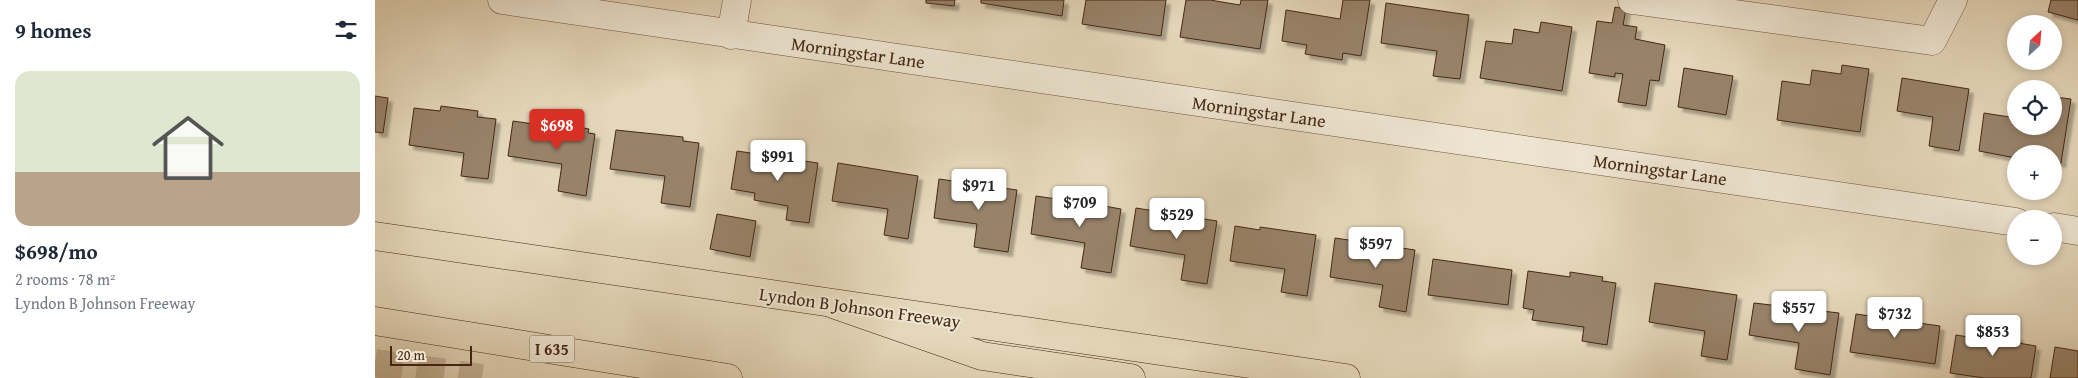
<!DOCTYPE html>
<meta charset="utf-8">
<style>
body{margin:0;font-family:"Gentium Book Plus",serif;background:#f2f2f3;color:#1f2937;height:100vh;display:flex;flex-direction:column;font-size:19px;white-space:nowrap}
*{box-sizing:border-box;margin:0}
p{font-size:16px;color:#747a83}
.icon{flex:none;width:28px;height:28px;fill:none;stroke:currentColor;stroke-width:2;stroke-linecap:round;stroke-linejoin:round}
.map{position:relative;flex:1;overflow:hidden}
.side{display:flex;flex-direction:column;background:#fff;width:375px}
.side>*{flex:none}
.needle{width:32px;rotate:26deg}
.tools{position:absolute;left:1632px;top:15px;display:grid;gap:10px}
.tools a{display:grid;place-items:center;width:55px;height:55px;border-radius:50%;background:#fff;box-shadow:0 2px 8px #0003;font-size:25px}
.scale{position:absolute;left:15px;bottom:12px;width:82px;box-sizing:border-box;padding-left:5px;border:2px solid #452714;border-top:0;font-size:14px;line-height:18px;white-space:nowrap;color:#452714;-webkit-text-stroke:4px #eee5d2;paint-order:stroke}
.price{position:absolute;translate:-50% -42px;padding:0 11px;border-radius:5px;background:#fff;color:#222;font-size:16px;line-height:32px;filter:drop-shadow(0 1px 2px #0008)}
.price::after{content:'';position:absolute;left:50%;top:30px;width:15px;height:11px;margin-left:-8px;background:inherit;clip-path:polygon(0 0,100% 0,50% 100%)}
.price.active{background:#d93025;color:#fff}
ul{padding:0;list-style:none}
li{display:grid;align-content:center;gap:10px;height:265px;padding:0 15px}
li+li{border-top:1px solid #e0e1e3}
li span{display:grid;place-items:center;height:155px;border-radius:15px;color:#555}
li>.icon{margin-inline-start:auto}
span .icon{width:90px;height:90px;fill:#fffc;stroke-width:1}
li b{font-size:21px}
h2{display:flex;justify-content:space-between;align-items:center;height:60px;padding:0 15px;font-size:21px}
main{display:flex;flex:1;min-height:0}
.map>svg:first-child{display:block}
.building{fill:#98836a;stroke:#452714;filter:url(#shadow)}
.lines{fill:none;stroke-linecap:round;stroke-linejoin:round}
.highway-tunnel{stroke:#c5b499;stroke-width:28;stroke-dasharray:28 14;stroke-linecap:butt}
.minor-casing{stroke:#6d533e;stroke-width:29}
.major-casing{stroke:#452714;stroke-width:29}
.highway-casing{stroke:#452714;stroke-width:29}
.minor{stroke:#eee5d2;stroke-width:28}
.major{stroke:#e5d7ba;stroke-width:28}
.highway{stroke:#e5d7ba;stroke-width:28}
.labels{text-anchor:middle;stroke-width:4;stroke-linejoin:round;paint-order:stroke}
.shield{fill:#eee5d2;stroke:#78604d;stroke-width:1}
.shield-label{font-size:16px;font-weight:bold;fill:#452714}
.street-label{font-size:18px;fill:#452714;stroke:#eee5d2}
</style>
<main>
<section class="side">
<h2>9 homes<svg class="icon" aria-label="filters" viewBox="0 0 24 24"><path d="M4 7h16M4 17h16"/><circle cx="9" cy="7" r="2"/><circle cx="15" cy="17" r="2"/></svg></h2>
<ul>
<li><span style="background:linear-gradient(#dfe7d0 65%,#b9a48a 0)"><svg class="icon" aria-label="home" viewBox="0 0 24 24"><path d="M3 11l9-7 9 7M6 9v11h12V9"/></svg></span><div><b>$698/mo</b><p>2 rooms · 78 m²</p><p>Lyndon B Johnson Freeway</p></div></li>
</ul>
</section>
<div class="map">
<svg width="1703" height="378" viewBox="0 0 1703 378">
<defs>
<filter id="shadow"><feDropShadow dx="4.5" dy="4.5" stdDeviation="1" flood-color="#0004"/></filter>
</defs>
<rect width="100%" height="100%" fill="#e5d7ba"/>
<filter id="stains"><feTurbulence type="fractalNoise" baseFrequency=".004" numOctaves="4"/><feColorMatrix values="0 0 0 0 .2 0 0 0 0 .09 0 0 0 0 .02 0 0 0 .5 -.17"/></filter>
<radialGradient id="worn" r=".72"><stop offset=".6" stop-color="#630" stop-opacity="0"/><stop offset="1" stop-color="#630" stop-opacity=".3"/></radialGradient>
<g class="building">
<polygon points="551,0 580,0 579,6 551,3"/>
<polygon points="606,0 689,0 687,16 606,3"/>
<polygon points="711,0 791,0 786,36 707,24"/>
<polygon points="811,0 835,0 865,5 866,0 893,0 885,49 805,37"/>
<polygon points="968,0 995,0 986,56 968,53 967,60 930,54 932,45 907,41 911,10 965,19"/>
<polygon points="1676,0 1703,0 1703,20 1673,12"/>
<polygon points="1011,3 1094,15 1085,79 1058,76 1062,51 1006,43"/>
<polygon points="1240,7 1251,9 1248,25 1262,27 1260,39 1290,45 1284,81 1275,80 1271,106 1243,102 1248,74 1240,73 1240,77 1214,73 1222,21 1237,23"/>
<polygon points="1166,22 1197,27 1187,91 1105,78 1111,41 1137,44 1139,29 1164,33"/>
<polygon points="1467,65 1494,69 1485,132 1402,120 1407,81 1435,85 1437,70 1466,74"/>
<polygon points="1309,68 1358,76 1351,115 1303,107"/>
<polygon points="1527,78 1594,89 1584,151 1554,146 1558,117 1522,111"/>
<polygon points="0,96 13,98 8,133 0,132"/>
<polygon points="1679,97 1696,99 1686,163 1679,162 1679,154 1641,154 1641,158 1604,151 1609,113 1641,118 1641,126 1679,126"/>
<polygon points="66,106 103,111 102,117 121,119 113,179 86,176 89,153 34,145 39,108 65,111"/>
<polygon points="138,121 172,126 173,121 214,129 213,133 220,134 211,196 183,191 187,164 133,156"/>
<polygon points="241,130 308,137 308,141 324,143 315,207 286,203 290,176 235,169"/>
<polygon points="362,151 443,163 434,223 411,220 413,206 379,200 380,193 356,189"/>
<polygon points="463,163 543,176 533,239 509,235 513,209 457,201"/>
<polygon points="564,179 642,190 633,252 599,247 602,224 559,218"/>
<polygon points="661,196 695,201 696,197 719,200 718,204 746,209 736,273 706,268 710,243 656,234"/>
<polygon points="761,208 842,221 832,284 806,280 810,255 755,246"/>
<polygon points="342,214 381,221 375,257 335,249"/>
<polygon points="860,226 885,230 885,227 941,235 932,296 906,292 910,269 855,261"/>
<polygon points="960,238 1040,250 1031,312 1004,307 1008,285 955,277"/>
<polygon points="1058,259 1137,270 1133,305 1053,295"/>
<polygon points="1153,271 1195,277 1195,272 1228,277 1227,281 1241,283 1232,345 1207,341 1209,327 1157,320 1159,310 1148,308"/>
<polygon points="1280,283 1362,295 1352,360 1326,356 1330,331 1274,322"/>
<polygon points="1379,303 1464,313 1455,375 1420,369 1424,343 1374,335"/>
<polygon points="1481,314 1565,326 1560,364 1475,352"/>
<polygon points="1607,331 1644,337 1643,343 1661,346 1656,378 1609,378 1575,373 1581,335 1606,339"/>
<polygon points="1680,347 1703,351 1703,378 1675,378"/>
</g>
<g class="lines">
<polyline class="highway-tunnel" points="0,363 107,378"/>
<g class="minor-casing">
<g id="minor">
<polyline points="127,0 1641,222"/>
<polyline points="1257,0 1557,41 1578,0"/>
<polyline points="356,35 362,0"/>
<polyline points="1679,227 1703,231"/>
</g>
</g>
<g class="major-casing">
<polyline id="major" points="0,236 971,378"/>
</g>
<g class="highway-casing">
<g id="highway">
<polyline points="458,304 607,356 756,378"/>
<polyline points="0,321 353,378"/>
</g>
</g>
<use href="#minor" class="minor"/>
<use href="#major" class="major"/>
<use href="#highway" class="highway"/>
</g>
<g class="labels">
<rect class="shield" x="154.5" y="335.5" width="45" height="27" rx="4"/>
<g class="shield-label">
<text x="177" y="355">I 635</text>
</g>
<g class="street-label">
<text transform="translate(483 53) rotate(8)" y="6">Morningstar Lane</text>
<text transform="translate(884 112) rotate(8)" y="6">Morningstar Lane</text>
<text transform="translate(1285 170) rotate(8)" y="6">Morningstar Lane</text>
<text transform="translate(485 308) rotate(8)" y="6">Lyndon B Johnson Freeway</text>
</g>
</g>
<rect width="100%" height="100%" filter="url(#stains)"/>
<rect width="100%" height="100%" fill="url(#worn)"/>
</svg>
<div class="tools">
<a><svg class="needle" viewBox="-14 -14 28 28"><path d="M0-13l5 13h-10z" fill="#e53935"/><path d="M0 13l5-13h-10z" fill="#747a83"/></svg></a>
<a><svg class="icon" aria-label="locate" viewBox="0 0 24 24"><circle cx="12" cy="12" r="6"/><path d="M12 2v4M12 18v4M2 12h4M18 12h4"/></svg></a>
<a>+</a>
<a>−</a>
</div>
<div class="scale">20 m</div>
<b class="price active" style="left:182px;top:151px">$698</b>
<b class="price" style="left:403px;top:182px">$991</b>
<b class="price" style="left:604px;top:211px">$971</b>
<b class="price" style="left:705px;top:228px">$709</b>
<b class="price" style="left:802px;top:240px">$529</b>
<b class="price" style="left:1001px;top:269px">$597</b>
<b class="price" style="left:1424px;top:333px">$557</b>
<b class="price" style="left:1520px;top:339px">$732</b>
<b class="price" style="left:1618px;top:357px">$853</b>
</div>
</main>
